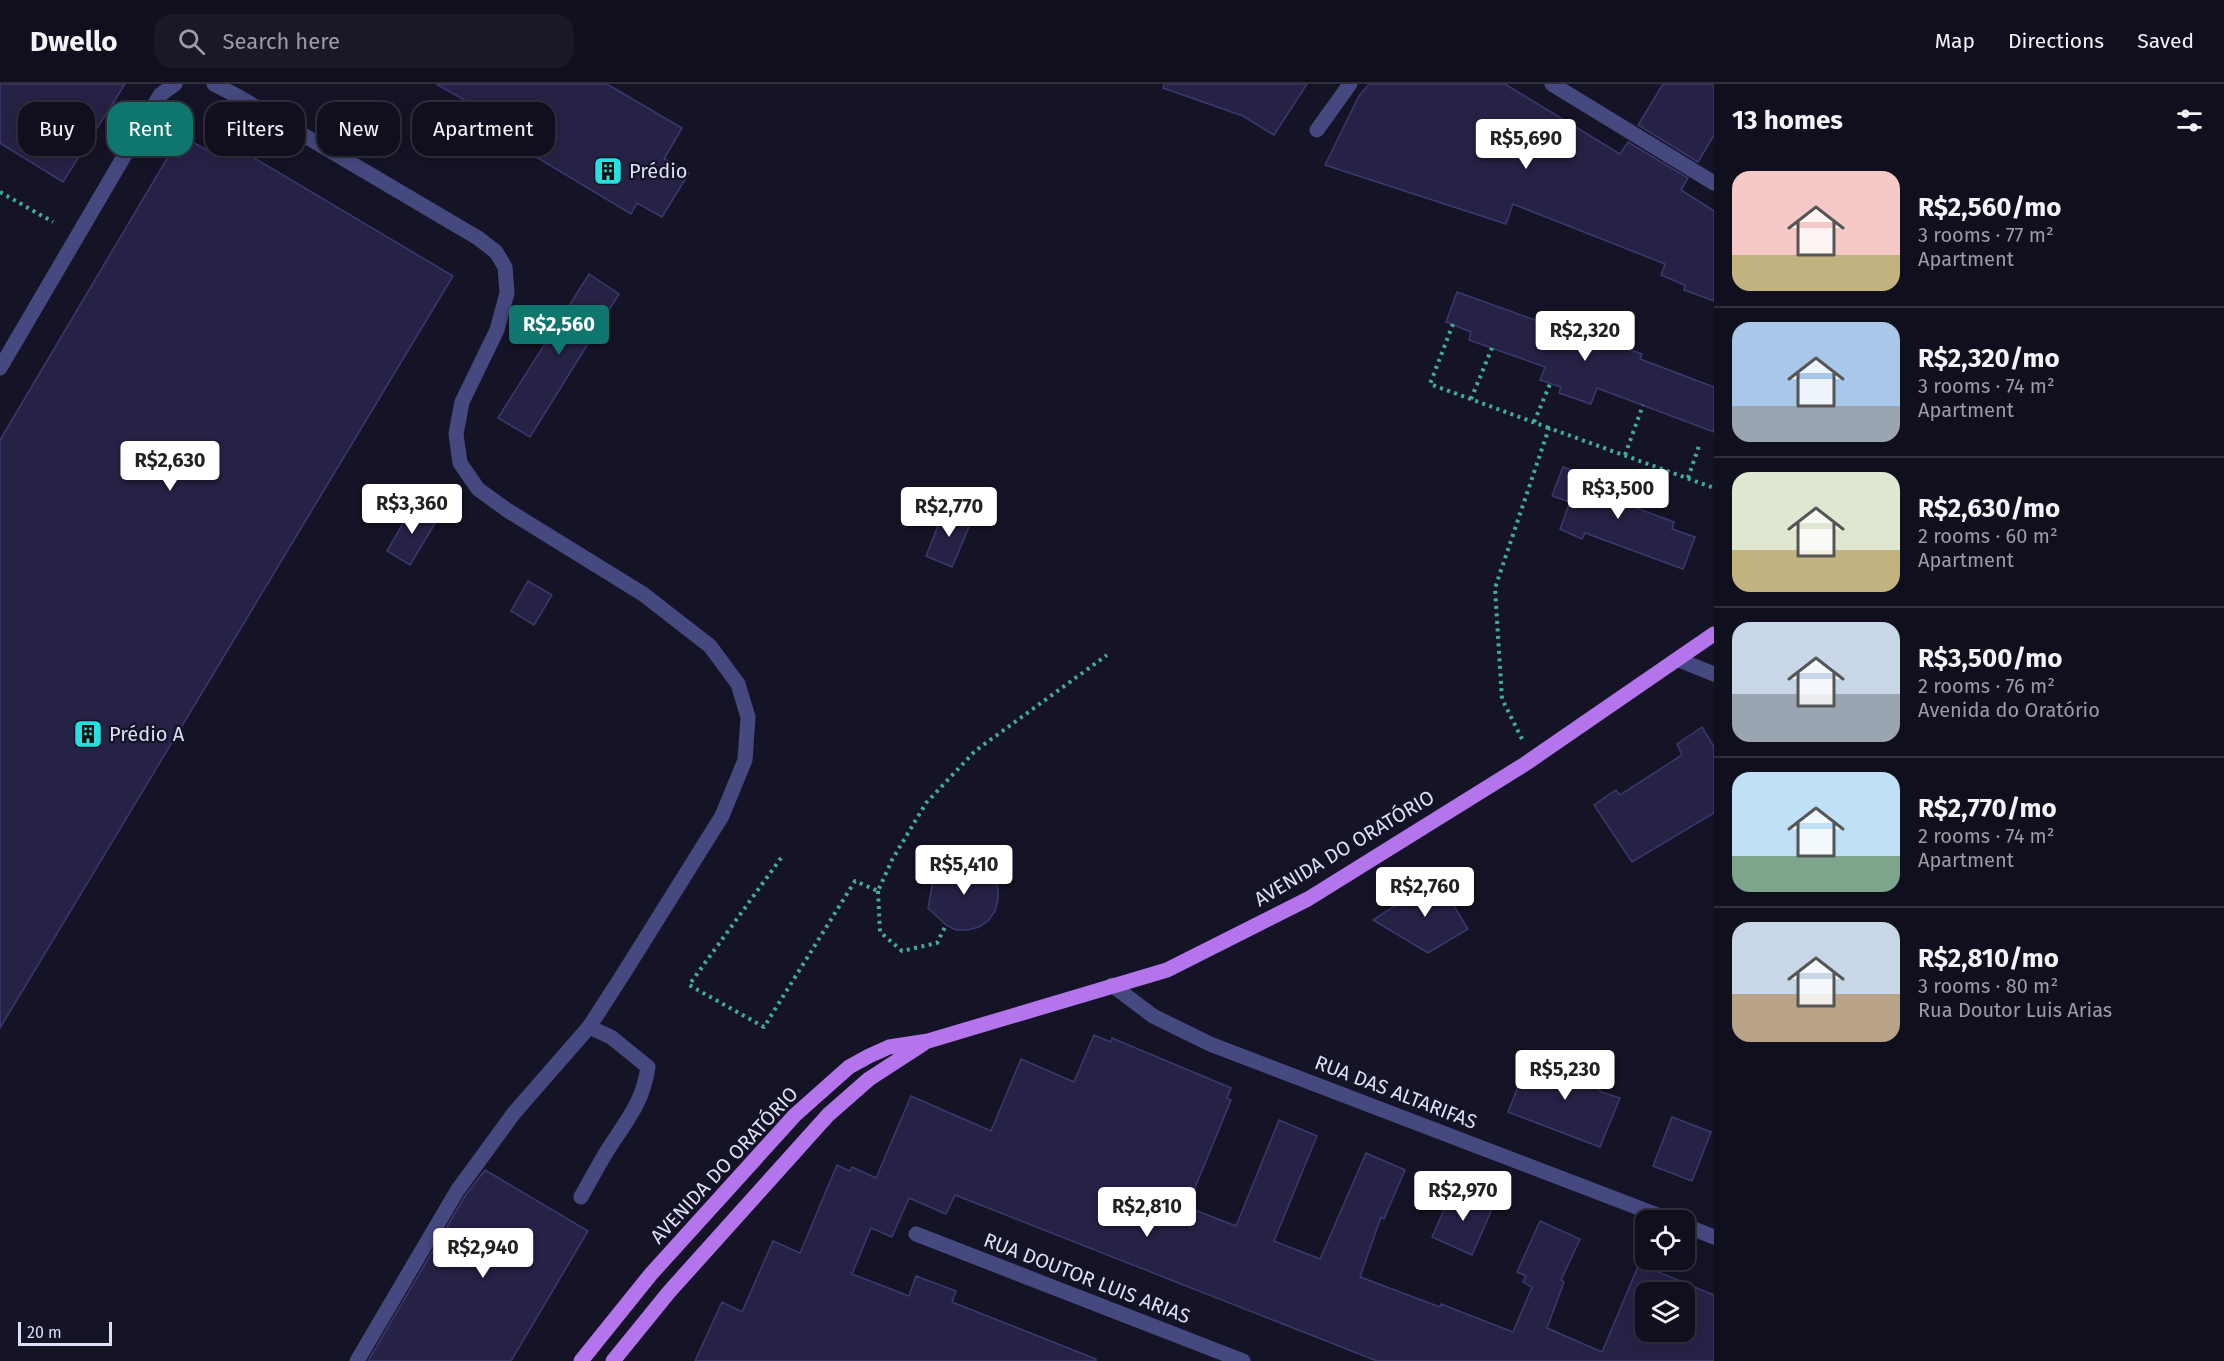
<!DOCTYPE html>
<meta charset="utf-8">
<style>
body{margin:0;font-family:"Fira Sans",sans-serif;background:#191826;color:#f1f3f6;height:100vh;display:flex;flex-direction:column;font-size:22px;white-space:nowrap}
*{box-sizing:border-box;margin:0}
p{font-size:20px;color:#9c9ca4}
.icon{flex:none;width:33px;height:33px;fill:none;stroke:currentColor;stroke-width:2;stroke-linecap:round;stroke-linejoin:round}
.map{position:relative;flex:1;overflow:hidden}
.sheet{display:flex;flex-direction:column;background:#100f1d;width:510px}
.sheet>*{flex:none}
.banner{position:absolute;left:18px;top:18px;width:570px;height:54px;display:flex;gap:12px}
.controls{position:absolute;left:1635px;top:1126px;display:grid;gap:12px}
.controls a{display:grid;place-items:center;width:60px;height:60px;border-radius:12px;background:#100f1d;box-shadow:0 3px 15px #0003,0 0 0 2px #302f3b;font-size:30px}
.scale{position:absolute;left:18px;bottom:15px;width:94px;box-sizing:border-box;padding-left:6px;border:3px solid #dfdffa;border-top:0;font-size:16px;line-height:21px;white-space:nowrap;color:#dfdffa;-webkit-text-stroke:4px #151427;paint-order:stroke}
.price{position:absolute;translate:-50% -51px;padding:0 14px;border-radius:6px;background:#fff;color:#222;font-size:20px;line-height:39px;filter:drop-shadow(0 2px 3px #0008)}
.price::after{content:'';position:absolute;left:50%;top:36px;width:18px;height:14px;margin-left:-9px;background:inherit;clip-path:polygon(0 0,100% 0,50% 100%)}
.price.selected{background:#0f766e;color:#fff}
ul{padding:0;list-style:none}
li{display:flex;align-items:center;gap:18px;height:150px;padding:0 18px}
li+li{border-top:2px solid #302f3b}
li span{display:grid;place-items:center;flex:none;width:168px;height:120px;border-radius:18px;color:#555}
li>.icon{margin-inline-start:auto}
span .icon{width:72px;height:72px;fill:#fffc;stroke-width:1}
li b{font-size:26px}
h2{display:flex;justify-content:space-between;align-items:center;height:72px;padding:0 18px;font-size:26px}
.pill{padding:0 21px;border-radius:18px;background:#100f1d;box-shadow:0 3px 15px #0003,0 0 0 2px #302f3b;font-size:21px;line-height:54px}
.pill.selected{background:#0f766e;color:#fff}
header{display:flex;align-items:center;gap:36px;box-sizing:border-box;height:84px;padding:0 30px;background:#100f1d;border-bottom:2px solid #302f3b}
header strong{font-size:28px}
nav{display:flex;gap:33px;margin-inline-start:auto;font-size:21px}
.search{width:420px;height:54px;background:#191826;display:flex;align-items:center;gap:15px;box-sizing:border-box;padding:0 21px;border-radius:18px;color:#9c9ca4;font-size:22px}
main{display:flex;flex:1;min-height:0}
.map>svg:first-child{display:block}
.building{fill:#262246;stroke:#3d386e;stroke-width:1.5;fill-rule:evenodd}
.lines{fill:none;stroke-linecap:round;stroke-linejoin:round}
.path{stroke:#42ab9b;stroke-width:4;stroke-dasharray:3 4.5;stroke-linecap:butt}
.minor{stroke:#454980;stroke-width:15}
.major{stroke:#b474ec;stroke-width:15}
.labels{text-anchor:middle;stroke-width:4.5;stroke-linejoin:round;paint-order:stroke}
.poi-label{font-size:20px;fill:#dfdffa;stroke:#151427;text-anchor:start}
.street-label{font-size:20px;fill:#dfdffa;stroke:#151427}
</style>
<header>
<strong>Dwello</strong>
<div class="search"><svg class="icon" aria-label="search" viewBox="0 0 24 24"><circle cx="10" cy="10" r="6"/><path d="M15 15l6 6"/></svg>Search here</div>
<nav><a>Map</a><a>Directions</a><a>Saved</a></nav>
</header>
<main>
<div class="map">
<svg width="1714" height="1277" viewBox="0 0 1714 1277">
<rect width="100%" height="100%" fill="#151427"/>
<g class="building">
<polygon points="0,0 125,0 63,98 0,59"/>
<polygon points="436,0 607,0 682,44 664,75 689,89 662,133 637,119 631,130 466,31 472,20"/>
<polygon points="1164,0 1307,0 1274,51 1243,32 1163,4"/>
<polygon points="1369,0 1505,0 1620,70 1628,58 1688,94 1681,106 1714,127 1714,217 1684,206 1685,201 1661,191 1665,180 1513,120 1506,140 1325,81 1359,12"/>
<polygon points="1663,0 1714,0 1714,51 1698,78 1638,41"/>
<polygon points="181,51 208,67 217,52 453,192 0,944 0,356"/>
<polygon points="589,190 619,210 530,353 498,334"/>
<polygon points="1457,208 1560,245 1562,241 1642,270 1640,275 1714,303 1714,348 1597,304 1591,320 1559,309 1561,303 1540,296 1545,283 1469,256 1471,248 1446,238"/>
<polygon points="1563,383 1580,389 1581,386 1605,394 1599,410 1674,438 1672,445 1695,453 1683,485 1585,449 1582,455 1560,445 1570,418 1552,412"/>
<polygon points="413,422 437,436 410,481 387,467"/>
<polygon points="945,424 972,436 952,483 926,472"/>
<polygon points="528,497 552,511 534,541 511,527"/>
<polygon points="1702,643 1714,663 1714,729 1632,778 1594,721 1616,706 1620,711 1682,671 1677,660"/>
<polygon points="965,778 975,780 986,785 993,794 998,804 998,816 995,827 988,837 979,843 968,846 956,846 946,841 928,824 932,802 937,792 945,785 954,780"/>
<polygon points="1437,794 1468,845 1428,869 1373,836"/>
<path d="M1094 951 1111 958 1112 954 1231 1004 1227 1014 1231 1016 1187 1123 1236 1142 1279 1036 1317 1052 1274 1157 1320 1175 1366 1069 1405 1086 1384 1135 1381 1133 1360 1193 1440 1223 1441 1220 1513 1248 1532 1203 1523 1198 1526 1192 1517 1188 1540 1137 1580 1155 1561 1196 1564 1198 1547 1244 1602 1268 1639 1180 1714 1211V1277H1377L955 1111 946 1130 909 1114 892 1153 871 1144 852 1190 909 1212 916 1192 956 1207 952 1218 1096 1275V1277H695L722 1218 742 1228 773 1157 800 1169 837 1081 850 1087 852 1083 876 1094 911 1012 991 1047 1021 975 1074 998ZM1646 1209H1684V1248H1646Z"/>
<polygon points="1551,973 1605,994 1599,1007 1620,1014 1600,1063 1508,1028 1527,979 1546,986"/>
<polygon points="1672,1033 1711,1048 1692,1097 1653,1082"/>
<polygon points="485,1086 588,1147 511,1277 368,1277 465,1112"/>
<polygon points="1453,1105 1493,1123 1472,1171 1432,1153"/>
</g>
<g class="lines">
<g class="path">
<polyline points="0,108 53,138"/>
<polyline points="1453,240 1430,300 1549,344"/>
<polyline points="1471,315 1492,264"/>
<polyline points="1534,338 1550,300"/>
<polyline points="1625,371 1643,321"/>
<polyline points="1688,394 1700,359"/>
<polyline points="1522,655 1502,615 1495,504 1549,344 1714,404"/>
<polyline points="781,774 689,901 764,943 855,797 878,807 892,776 926,719 975,667 1107,571"/>
<polyline points="878,807 880,848 902,867 937,859 946,841"/>
</g>
<g class="minor">
<polyline points="214,0 239,13 478,154 496,168 505,183 507,209 497,246 462,318 456,350 460,379 478,405 507,426 643,510 710,562 738,600 748,633 745,676 722,732 622,892 589,943 514,1029 457,1107 357,1277"/>
<polyline points="1552,0 1714,99"/>
<polyline points="1317,46 1350,0"/>
<polyline points="0,284 160,11 175,0"/>
<polyline points="1679,576 1714,590"/>
<polyline points="1112,901 1153,932 1210,960 1673,1137"/>
<path d="M581 1113C590 1097 598 1082 607 1067 626 1037 643 1019 648 983L611 953 589 943"/>
<polyline points="1684,1141 1714,1153"/>
<polyline points="916,1150 1243,1277"/>
</g>
<g class="major">
<polyline points="581,1277 651,1190 795,1031 849,983 869,972 889,963 928,957 1167,886 1308,815 1525,680 1714,550"/>
<polyline points="613,1277 669,1208 828,1031 869,995 923,960"/>
</g>
</g>
<defs>
<g id="building-square" transform="scale(1.5)"><rect x="-9" y="-9" width="18" height="18" rx="4" fill="#25dfe0" stroke="#151427"/><path d="M-4-6H4V6H1V3H-1V6H-4ZM-2.5-4.3h1.7v1.8h-1.7ZM.8-4.3h1.7v1.8H.8ZM-2.5-1h1.7V.8h-1.7ZM.8-1h1.7V.8H.8Z" fill="#111"/></g>
</defs>
<g fill-rule="evenodd">
<use href="#building-square" x="608" y="87"/>
<use href="#building-square" x="88" y="650"/>
</g>
<g class="labels">
<g class="poi-label">
<text x="629" y="94">Prédio</text>
<text x="109" y="657">Prédio A</text>
</g>
<g class="street-label">
<text transform="translate(1344 764) rotate(-31)" y="7">AVENIDA DO ORATÓRIO</text>
<text transform="translate(1396 1008) rotate(21)" y="7">RUA DAS ALTARIFAS</text>
<text transform="translate(724 1081) rotate(-47)" y="7">AVENIDA DO ORATÓRIO</text>
<text transform="translate(1087 1194) rotate(21)" y="7">RUA DOUTOR LUIS ARIAS</text>
</g>
</g>
</svg>
<div class="controls">
<a><svg class="icon" aria-label="locate" viewBox="0 0 24 24"><circle cx="12" cy="12" r="6"/><path d="M12 2v4M12 18v4M2 12h4M18 12h4"/></svg></a>
<a><svg class="icon" aria-label="layers" viewBox="0 0 24 24"><path d="M12 4l9 5-9 5-9-5zM3 14l9 5 9-5"/></svg></a>
</div>
<div class="scale">20 m</div>
<b class="price" style="left:1526px;top:86px">R$5,690</b>
<b class="price selected" style="left:559px;top:272px">R$2,560</b>
<b class="price" style="left:1585px;top:278px">R$2,320</b>
<b class="price" style="left:170px;top:408px">R$2,630</b>
<b class="price" style="left:1618px;top:436px">R$3,500</b>
<b class="price" style="left:412px;top:451px">R$3,360</b>
<b class="price" style="left:949px;top:454px">R$2,770</b>
<b class="price" style="left:964px;top:812px">R$5,410</b>
<b class="price" style="left:1425px;top:834px">R$2,760</b>
<b class="price" style="left:1565px;top:1017px">R$5,230</b>
<b class="price" style="left:1463px;top:1138px">R$2,970</b>
<b class="price" style="left:1147px;top:1154px">R$2,810</b>
<b class="price" style="left:483px;top:1195px">R$2,940</b>
<div class="banner">
<a class="pill">Buy</a>
<a class="pill selected">Rent</a>
<a class="pill">Filters</a>
<a class="pill">New</a>
<a class="pill">Apartment</a>
</div>
</div>
<section class="sheet">
<h2>13 homes<svg class="icon" aria-label="filters" viewBox="0 0 24 24"><path d="M4 7h16M4 17h16"/><circle cx="9" cy="7" r="2"/><circle cx="15" cy="17" r="2"/></svg></h2>
<ul>
<li><span style="background:linear-gradient(#f6c9c9 70%,#c2b280 0)"><svg class="icon" aria-label="home" viewBox="0 0 24 24"><path d="M3 11l9-7 9 7M6 9v11h12V9"/></svg></span><div><b>R$2,560/mo</b><p>3 rooms · 77 m²</p><p>Apartment</p></div></li>
<li><span style="background:linear-gradient(#a9c7e8 70%,#9aa5b1 0)"><svg class="icon" aria-label="home" viewBox="0 0 24 24"><path d="M3 11l9-7 9 7M6 9v11h12V9"/></svg></span><div><b>R$2,320/mo</b><p>3 rooms · 74 m²</p><p>Apartment</p></div></li>
<li><span style="background:linear-gradient(#dfe7d0 65%,#c2b280 0)"><svg class="icon" aria-label="home" viewBox="0 0 24 24"><path d="M3 11l9-7 9 7M6 9v11h12V9"/></svg></span><div><b>R$2,630/mo</b><p>2 rooms · 60 m²</p><p>Apartment</p></div></li>
<li><span style="background:linear-gradient(#c9d6e8 60%,#9aa5b1 0)"><svg class="icon" aria-label="home" viewBox="0 0 24 24"><path d="M3 11l9-7 9 7M6 9v11h12V9"/></svg></span><div><b>R$3,500/mo</b><p>2 rooms · 76 m²</p><p>Avenida do Oratório</p></div></li>
<li><span style="background:linear-gradient(#bfe0f5 70%,#7fa58c 0)"><svg class="icon" aria-label="home" viewBox="0 0 24 24"><path d="M3 11l9-7 9 7M6 9v11h12V9"/></svg></span><div><b>R$2,770/mo</b><p>2 rooms · 74 m²</p><p>Apartment</p></div></li>
<li><span style="background:linear-gradient(#c9d6e8 60%,#b9a48a 0)"><svg class="icon" aria-label="home" viewBox="0 0 24 24"><path d="M3 11l9-7 9 7M6 9v11h12V9"/></svg></span><div><b>R$2,810/mo</b><p>3 rooms · 80 m²</p><p>Rua Doutor Luis Arias</p></div></li>
</ul>
</section>
</main>
